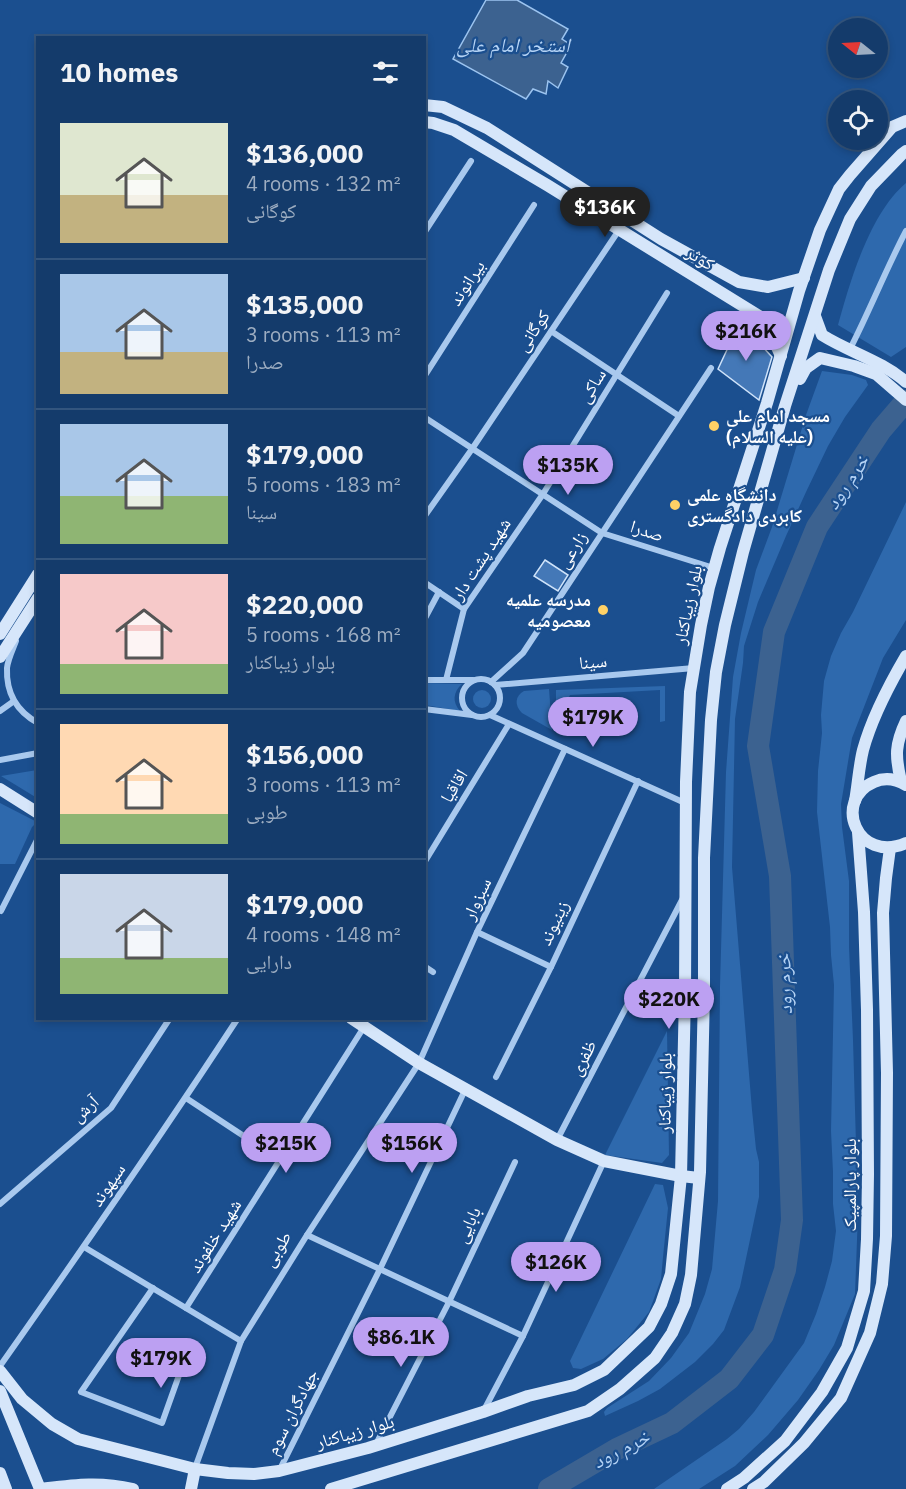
<!DOCTYPE html>
<meta charset="utf-8">
<style>
body{margin:0;font-family:"IBM Plex Sans","Noto Naskh Arabic",sans-serif;background:#1d4271;color:#f1f3f6;height:100vh;display:flex;flex-direction:column;font-size:22px;white-space:nowrap}
*{box-sizing:border-box;margin:0}
p{font-size:20px;color:#9dadc1}
.icon{flex:none;width:33px;height:33px;fill:none;stroke:currentColor;stroke-width:2;stroke-linecap:round;stroke-linejoin:round}
.map{position:relative;flex:1;overflow:hidden}
.details{position:absolute;left:36px;top:36px;width:390px;height:984px;display:flex;flex-direction:column;background:#143b6b;border-radius:0px;box-shadow:0 3px 9px #0003,0 0 0 2px #33557e}
.details>*{flex:none}
.needle{width:39px;rotate:288deg}
.tools{position:absolute;left:828px;top:18px;display:grid;gap:12px}
.tools a{display:grid;place-items:center;width:60px;height:60px;border-radius:50%;background:#143b6b;box-shadow:0 3px 9px #0003,0 0 0 2px #33557e;font-size:30px}
.price{position:absolute;translate:-50% -51px;padding:0 14px;border-radius:21px;background:#bca0f2;color:#111;font-size:20px;line-height:39px;filter:drop-shadow(0 2px 3px #0008)}
.price::after{content:'';position:absolute;left:50%;top:36px;width:18px;height:14px;margin-left:-9px;background:inherit;clip-path:polygon(0 0,100% 0,50% 100%)}
.price.selected{background:#222;color:#fff}
ul{padding:0;list-style:none}
li{display:flex;align-items:center;gap:18px;height:150px;padding:0 24px}
li+li{border-top:2px solid #33557e}
li span{display:grid;place-items:center;flex:none;width:168px;height:120px;border-radius:0px;color:#555}
li>.icon{margin-inline-start:auto}
span .icon{width:72px;height:72px;fill:#fffc;stroke-width:1}
li b{font-size:26px}
h2{display:flex;justify-content:space-between;align-items:center;height:72px;padding:0 24px;font-size:26px}
.map>svg:first-child{display:block}
.green{fill:#2e69ad}
.water{fill:#3c6290;stroke:#9cc4f0;stroke-width:1.5}
.lines{fill:none;stroke-linecap:round;stroke-linejoin:round}
.river{stroke:#3c6290;stroke-width:22}
.building{fill:#4478b7;stroke:#cfe3fa;stroke-width:1.5}
.street{stroke:#a9c9ee;stroke-width:6}
.secondary{stroke:#d6e6fa;stroke-width:12}
.poi-dot{fill:#ffd166;stroke:#1b4f8f;stroke-width:2}
.labels{text-anchor:middle;stroke-width:4.5;stroke-linejoin:round;paint-order:stroke}
.street-label{font-size:18px;fill:#fff;stroke:#1b4f8f}
.poi-label{font-size:18px;font-weight:bold;fill:#fff;stroke:#1b4f8f;text-anchor:start}
.water-label{font-size:20px;font-style:italic;fill:#b5d3f5;stroke:#1b4f8f}
</style>
<div class="map">
<svg width="906" height="1489" viewBox="0 0 906 1489">
<rect width="100%" height="100%" fill="#1b4f8f"/>
<g class="green">
<path d="M906 183V347L891 357 838 325C850 281 870 213 906 183Z"/>
<polygon points="822,371 852,375 866,380 868,385 845,417 828,446 806,492 786,536 758,602 744,646 743,663 735,719 732,867 752,1110 756,1149 759,1162 759,1197 740,1287 724,1330 713,1344 695,1362 660,1389 638,1401 605,1416 604,1412 607,1408 649,1381 671,1358 689,1333 705,1294 712,1269 718,1201 720,986 726,772 733,677 741,633 756,570 772,527 806,415"/>
<polygon points="906,502 906,620 883,658 852,738 841,804 842,827 849,881 849,947 853,1040 858,1213 855,1294 834,1345 819,1370 798,1400 768,1435 735,1466 699,1489 654,1489 727,1439 739,1429 754,1412 804,1343 816,1314 825,1287 832,1261 836,1231 833,1204 833,1172 831,1131 834,985 831,955 830,927 817,812 818,771 822,733 821,715 824,681 831,656 841,633 853,612"/>
<path d="M424 683 462 684C453 692 452 702 460 711L425 705Z"/>
<polygon points="665,686 665,721 660,722 660,690 570,695 569,697 566,701 561,701 561,709 556,709 556,690"/>
<path d="M549 689 552 730 522 713C514 705 515 696 524 691Z"/>
<circle cx="482" cy="699" r="9"/>
<polygon points="37,770 37,798 1,776"/>
<polygon points="0,803 37,822 32,827 15,864 0,864"/>
<polygon points="667,1031 669,1155 662,1163 605,1155"/>
<polygon points="655,1184 663,1185 668,1208 663,1257 661,1279 649,1312 627,1339 603,1359 581,1369 573,1368 570,1361"/>
</g>
<polygon class="water" points="486,0 517,0 568,29 562,39 571,45 561,63 568,67 558,88 548,81 546,94 533,89 526,99 453,59"/>
<g class="lines">
<polyline class="river" points="549,1489 617,1449 672,1423 729,1379 763,1335 785,1270 792,1220 780,876 758,746 774,632 817,527 881,430 906,401"/>
</g>
<g class="building">
<polygon points="740,322 772,357 759,400 718,369"/>
<polygon points="545,560 568,575 558,591 534,576"/>
</g>
<g class="lines">
<g class="street">
<polyline points="424,233 471,161"/>
<polyline points="551,331 679,416"/>
<path d="M850 349C870 310 886 269 906 231"/>
<polyline points="424,377 534,205"/>
<polyline points="424,417 602,533 714,568"/>
<polyline points="424,517 472,449 619,230"/>
<polyline points="424,582 464,609"/>
<polyline points="424,620 439,592"/>
<path d="M16 641C13 649 8 659 7 668 6 693 16 711 38 723"/>
<circle cx="481" cy="698" r="19"/>
<polyline points="424,680 473,680"/>
<polyline points="446,680 464,609 543,494 667,293"/>
<polyline points="491,682 523,653 711,368"/>
<polyline points="495,685 694,668"/>
<polyline points="424,709 472,715"/>
<polyline points="0,711 14,701"/>
<polyline points="490,715 685,803"/>
<polyline points="0,760 38,753"/>
<polyline points="424,863 509,724"/>
<polyline points="1,911 38,838"/>
<polyline points="477,932 551,967"/>
<polyline points="424,966 433,972"/>
<polyline points="496,1077 551,967 638,781"/>
<polyline points="186,1098 280,1160"/>
<polyline points="557,1140 683,898"/>
<polyline points="0,1204 111,1108 170,1018"/>
<polyline points="307,1235 523,1336"/>
<polyline points="84,1247 241,1341"/>
<polyline points="153,1288 81,1392 162,1423 183,1364"/>
<polyline points="186,1308 364,1027"/>
<path d="M0 1366C81 1251 161 1136 238 1018"/>
<polyline points="483,1412 523,1336 604,1161"/>
<polyline points="376,1444 449,1302 515,1162"/>
<polyline points="195,1468 241,1341 307,1235 419,1063 477,932 565,749"/>
<polyline points="280,1469 380,1269 465,1090"/>
</g>
<g class="secondary">
<polyline points="424,105 443,107 487,128 661,239 739,282 768,287 804,278"/>
<polyline points="424,122 433,123 454,130 547,185 764,319 781,356"/>
<path d="M815 316 822 335C849 352 882 361 906 382"/>
<polyline points="800,379 806,368 820,358 854,366 876,374 906,400"/>
<polyline points="0,634 38,574"/>
<polyline points="0,657 38,598"/>
<path d="M901 781C895 756 895 744 906 721"/>
<path d="M906 785C896 779 885 777 874 782 832 800 857 864 906 843"/>
<polyline points="0,789 38,813"/>
<path d="M855 801C858 784 859 766 863 750 872 717 889 685 906 656"/>
<polyline points="351,1018 419,1063 557,1140 604,1161 681,1176 699,1178"/>
<polyline points="0,1371 22,1399 52,1424 78,1439 195,1469 228,1473 254,1474 279,1471 368,1448 483,1412 528,1396 574,1385 604,1370 649,1327 661,1304 671,1274 681,1176 685,993 686,782 690,692 701,625 709,587 720,548 767,403 799,291 820,230 839,189 850,175 892,127 906,121"/>
<polyline points="0,1391 40,1489"/>
<polyline points="0,1473 6,1489"/>
<path d="M40 1489C73 1485 99 1481 133 1489"/>
<polyline points="191,1489 195,1469"/>
<polyline points="331,1489 588,1411 620,1389 655,1358 672,1333 685,1304 691,1275 700,1172 704,992 704,858 711,720 716,672 725,625 743,552 785,406 829,270 850,219 871,186 902,154 906,151"/>
<polyline points="727,1489 744,1478 785,1441 822,1392 847,1348 864,1291 867,1239 868,1174 867,1010 864,912 858,832"/>
<polyline points="753,1489 764,1482 804,1443 841,1398 870,1333 882,1284 886,1236 887,1073 883,913 886,878 890,848"/>
</g>
</g>
<g class="poi-dot">
<circle cx="714" cy="426" r="6"/>
<circle cx="675" cy="505" r="6"/>
<circle cx="603" cy="610" r="6"/>
</g>
<g class="labels">
<g class="street-label">
<text transform="translate(700 258) rotate(32)" y="6">کوثر</text>
<text transform="translate(467 283) rotate(-57)" y="6">بیرانوند</text>
<text transform="translate(533 331) rotate(-56)" y="6">کوگانی</text>
<text transform="translate(592 386) rotate(-58)" y="6">ساکی</text>
<text transform="translate(647 531) rotate(18)" y="6">صدرا</text>
<text transform="translate(572 550) rotate(-57)" y="6">زارعی</text>
<text transform="translate(481 559) rotate(-57)" y="6">شهید پشت دار</text>
<text transform="translate(688 605) rotate(-78)" y="6">بلوار زیباکنار</text>
<text transform="translate(593 662) rotate(-5)" y="6">سینا</text>
<text transform="translate(454 786) rotate(-59)" y="6">اقاقیا</text>
<text transform="translate(477 899) rotate(-65)" y="6">سبزوار</text>
<text transform="translate(554 923) rotate(-65)" y="6">زینیوند</text>
<text transform="translate(583 1058) rotate(-62)" y="6">ظفری</text>
<text transform="translate(665 1093) rotate(-89)" y="6">بلوار زیباکنار</text>
<text transform="translate(85 1109) rotate(-42)" y="6">آرش</text>
<text transform="translate(108 1185) rotate(-56)" y="6">سپهوند</text>
<text transform="translate(850 1185) rotate(-90)" y="6">بلوار پارالمپیک</text>
<text transform="translate(468 1225) rotate(-65)" y="6">بابایی</text>
<text transform="translate(215 1236) rotate(-58)" y="6">شهید خلفوند</text>
<text transform="translate(277 1249) rotate(-58)" y="6">طوبی</text>
<text transform="translate(292 1412) rotate(-63)" y="6">جهادگران سوم</text>
<text transform="translate(355 1432) rotate(-16)" y="6">بلوار زیباکنار</text>
</g>
<g class="poi-label">
<text x="726" y="422">مسجد امام علی<tspan x="726" dy="21">(علیه السلام)</tspan></text>
<text x="687" y="501">دانشگاه علمی<tspan x="687" dy="21">کابردی دادگستری</tspan></text>
<text x="591" y="606" text-anchor="end">مدرسه علمیه<tspan x="591" dy="21">معصومیه</tspan></text>
</g>
<g class="water-label">
<text x="513" y="52">استخر امام علی</text>
<text transform="translate(847 482) rotate(-56)" y="7">خرم رود</text>
<text transform="translate(784 984) rotate(-92)" y="7">خرم رود</text>
<text transform="translate(621 1449) rotate(-27)" y="7">خرم رود</text>
</g>
</g>
</svg>
<div class="tools">
<a><svg class="needle" viewBox="-14 -14 28 28"><path d="M0-13l5 13h-10z" fill="#e53935"/><path d="M0 13l5-13h-10z" fill="#9dadc1"/></svg></a>
<a><svg class="icon" aria-label="locate" viewBox="0 0 24 24"><circle cx="12" cy="12" r="6"/><path d="M12 2v4M12 18v4M2 12h4M18 12h4"/></svg></a>
</div>
<b class="price selected" style="left:605px;top:238px">$136K</b>
<b class="price" style="left:746px;top:362px">$216K</b>
<b class="price" style="left:568px;top:496px">$135K</b>
<b class="price" style="left:593px;top:748px">$179K</b>
<b class="price" style="left:669px;top:1030px">$220K</b>
<b class="price" style="left:286px;top:1174px">$215K</b>
<b class="price" style="left:412px;top:1174px">$156K</b>
<b class="price" style="left:556px;top:1293px">$126K</b>
<b class="price" style="left:401px;top:1368px">$86.1K</b>
<b class="price" style="left:161px;top:1389px">$179K</b>
<section class="details">
<h2>10 homes<svg class="icon" aria-label="filters" viewBox="0 0 24 24"><path d="M4 7h16M4 17h16"/><circle cx="9" cy="7" r="2"/><circle cx="15" cy="17" r="2"/></svg></h2>
<ul>
<li><span style="background:linear-gradient(#dfe7d0 60%,#c2b280 0)"><svg class="icon" aria-label="home" viewBox="0 0 24 24"><path d="M3 11l9-7 9 7M6 9v11h12V9"/></svg></span><div><b>$136,000</b><p>4 rooms · 132 m²</p><p>کوگانی</p></div></li>
<li><span style="background:linear-gradient(#a9c7e8 65%,#c2b280 0)"><svg class="icon" aria-label="home" viewBox="0 0 24 24"><path d="M3 11l9-7 9 7M6 9v11h12V9"/></svg></span><div><b>$135,000</b><p>3 rooms · 113 m²</p><p>صدرا</p></div></li>
<li><span style="background:linear-gradient(#a9c7e8 60%,#8fb573 0)"><svg class="icon" aria-label="home" viewBox="0 0 24 24"><path d="M3 11l9-7 9 7M6 9v11h12V9"/></svg></span><div><b>$179,000</b><p>5 rooms · 183 m²</p><p>سینا</p></div></li>
<li><span style="background:linear-gradient(#f6c9c9 75%,#8fb573 0)"><svg class="icon" aria-label="home" viewBox="0 0 24 24"><path d="M3 11l9-7 9 7M6 9v11h12V9"/></svg></span><div><b>$220,000</b><p>5 rooms · 168 m²</p><p>بلوار زیباکنار</p></div></li>
<li><span style="background:linear-gradient(#ffd9b3 75%,#8fb573 0)"><svg class="icon" aria-label="home" viewBox="0 0 24 24"><path d="M3 11l9-7 9 7M6 9v11h12V9"/></svg></span><div><b>$156,000</b><p>3 rooms · 113 m²</p><p>طوبی</p></div></li>
<li><span style="background:linear-gradient(#c9d6e8 70%,#8fb573 0)"><svg class="icon" aria-label="home" viewBox="0 0 24 24"><path d="M3 11l9-7 9 7M6 9v11h12V9"/></svg></span><div><b>$179,000</b><p>4 rooms · 148 m²</p><p>دارایی</p></div></li>
</ul>
</section>
</div>
